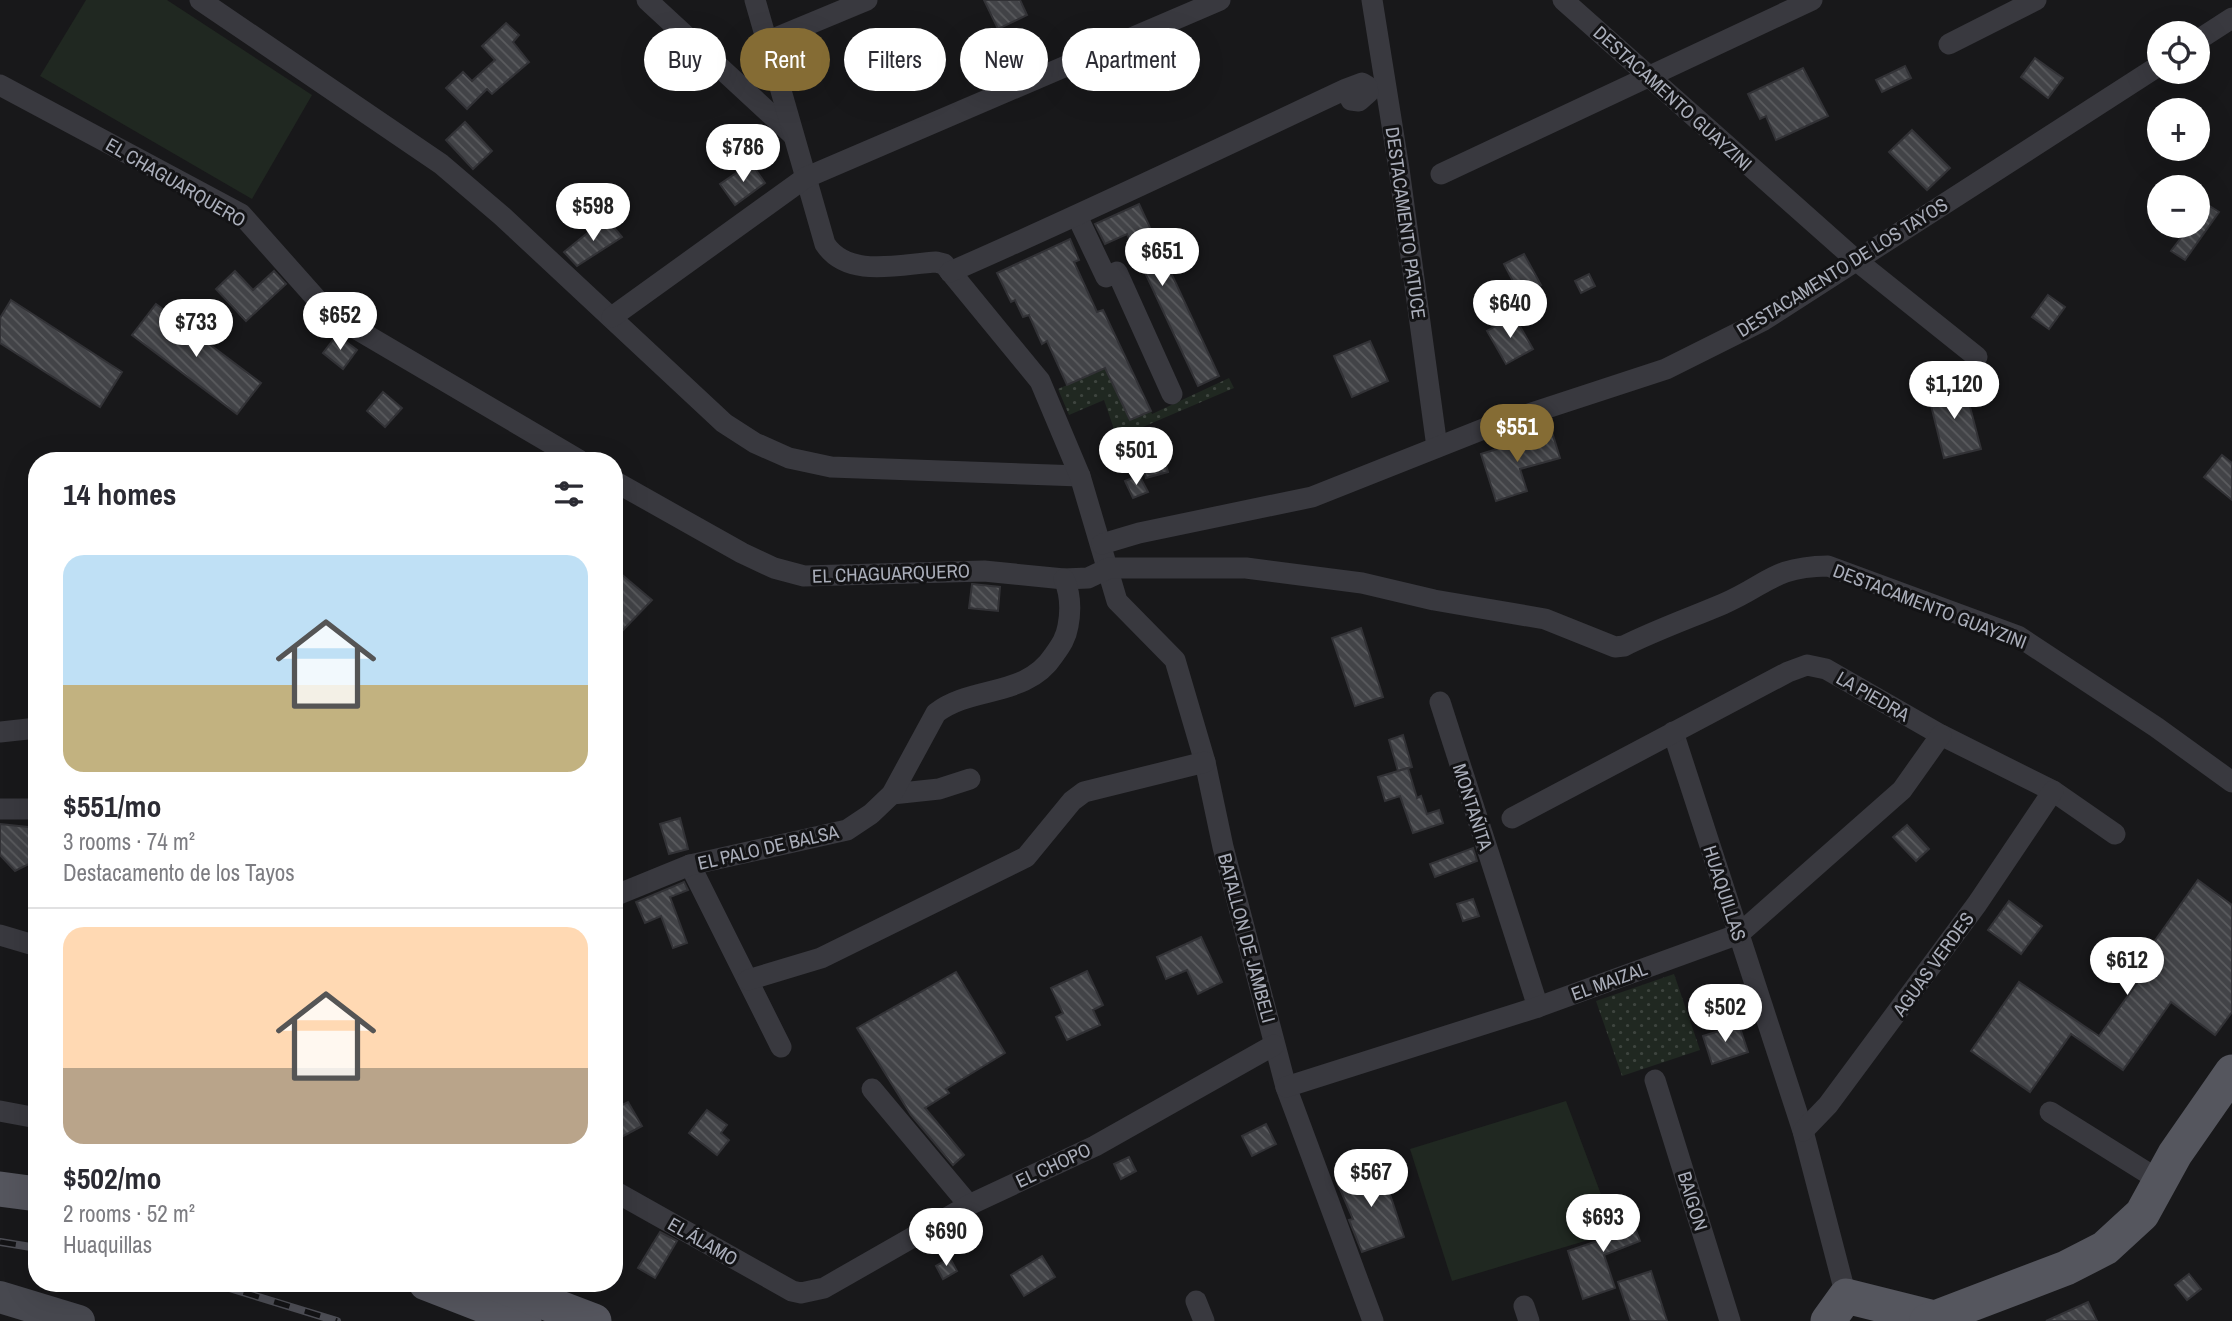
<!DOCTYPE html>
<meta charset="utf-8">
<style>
body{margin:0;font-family:"Archivo Narrow",sans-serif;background:#f7f7f7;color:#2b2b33;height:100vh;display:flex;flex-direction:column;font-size:26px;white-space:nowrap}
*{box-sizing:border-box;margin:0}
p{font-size:23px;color:#7c7c81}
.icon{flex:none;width:38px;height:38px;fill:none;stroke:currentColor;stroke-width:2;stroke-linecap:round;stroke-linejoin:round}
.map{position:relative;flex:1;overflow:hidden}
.side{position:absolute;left:28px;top:452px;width:595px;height:840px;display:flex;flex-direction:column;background:#fff;border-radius:28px;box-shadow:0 7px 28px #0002}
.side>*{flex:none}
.hud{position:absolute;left:644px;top:28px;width:665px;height:63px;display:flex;gap:14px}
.controls{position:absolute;left:2147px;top:21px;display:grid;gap:14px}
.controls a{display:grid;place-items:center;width:63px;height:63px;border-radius:50%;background:#fff;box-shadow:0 7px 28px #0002;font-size:35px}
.price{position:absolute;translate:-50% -60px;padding:0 16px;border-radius:24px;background:#fff;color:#222;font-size:23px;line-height:46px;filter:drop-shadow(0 2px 4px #0008)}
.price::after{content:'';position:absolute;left:50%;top:42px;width:21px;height:16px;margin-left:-10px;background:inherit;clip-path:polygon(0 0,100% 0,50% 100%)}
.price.selected{background:#856c34;color:#fff}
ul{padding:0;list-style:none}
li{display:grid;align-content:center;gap:14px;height:371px;padding:0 35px}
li+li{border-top:2px solid #e1e1e2}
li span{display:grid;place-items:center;height:217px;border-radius:21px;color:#555}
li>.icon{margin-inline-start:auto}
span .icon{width:126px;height:126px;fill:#fffc;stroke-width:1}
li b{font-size:30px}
h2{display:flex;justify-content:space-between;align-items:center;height:84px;padding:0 35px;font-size:30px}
.chip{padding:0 24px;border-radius:32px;background:#fff;box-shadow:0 7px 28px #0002;font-size:24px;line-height:63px}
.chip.selected{background:#856c34;color:#fff}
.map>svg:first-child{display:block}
.grass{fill:url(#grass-dots)}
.pitch{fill:#202821}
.building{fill:url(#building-back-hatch);stroke:#323236;stroke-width:2}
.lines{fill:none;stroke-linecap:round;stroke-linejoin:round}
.street{stroke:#39393f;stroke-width:21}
.secondary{stroke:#47484f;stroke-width:32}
.primary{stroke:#55565e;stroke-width:35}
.rail-casing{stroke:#4c4d54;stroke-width:8}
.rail{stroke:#131315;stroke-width:5;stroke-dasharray:16;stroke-linecap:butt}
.labels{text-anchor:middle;stroke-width:6;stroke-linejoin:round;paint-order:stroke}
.street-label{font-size:19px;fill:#aaaeba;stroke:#131315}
</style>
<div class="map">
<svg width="2232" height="1321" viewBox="0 0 2232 1321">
<defs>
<pattern id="grass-dots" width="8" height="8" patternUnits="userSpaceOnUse" patternTransform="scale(1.75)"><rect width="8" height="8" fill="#202821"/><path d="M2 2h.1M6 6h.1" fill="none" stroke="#3e453f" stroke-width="1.8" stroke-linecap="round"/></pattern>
<pattern id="building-back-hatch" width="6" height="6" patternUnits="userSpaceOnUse" patternTransform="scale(1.75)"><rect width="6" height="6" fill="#424347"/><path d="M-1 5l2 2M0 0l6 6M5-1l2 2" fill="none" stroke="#5b5c5f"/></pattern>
</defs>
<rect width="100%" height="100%" fill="#18181a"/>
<g class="grass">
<polygon points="1105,368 1130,420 1151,411 1152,414 1229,378 1234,388 1117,438 1104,400 1069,415 1058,389"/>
<polygon points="1674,974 1700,1050 1622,1076 1596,1001"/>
</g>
<g class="pitch">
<polygon points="86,0 167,0 312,95 252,199 40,76"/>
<polygon points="1566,1101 1615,1232 1452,1281 1410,1149"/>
</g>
<g class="building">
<polygon points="984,0 1020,0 1027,15 998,29"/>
<polygon points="506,23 519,35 513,42 529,62 492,94 487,89 467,109 446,88 463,72 472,81 495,60 482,46"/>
<polygon points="2035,58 2063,78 2048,98 2021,77"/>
<polygon points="1905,66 1911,78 1882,92 1876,80"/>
<polygon points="1803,68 1828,116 1776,140 1766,116 1760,119 1748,94"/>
<polygon points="465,122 492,151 473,169 446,140"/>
<polygon points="1912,130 1950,168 1927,190 1889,152"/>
<polygon points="751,163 765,183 735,205 720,184"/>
<polygon points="2205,203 2219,212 2185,260 2171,251 2190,226 2198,226 2198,212"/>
<polygon points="1139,204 1219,376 1198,386 1127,234 1105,244 1095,224"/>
<polygon points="606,218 622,237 577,266 564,252"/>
<polygon points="1070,239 1079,260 1074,262 1091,299 1097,312 1103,310 1151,411 1130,420 1105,368 1067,385 1047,341 1042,344 1029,315 1023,317 1015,300 1011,302 997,273"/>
<polygon points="1524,254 1541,285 1520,295 1504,264"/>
<polygon points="235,271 253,290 274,271 286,284 246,321 216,289"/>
<polygon points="1589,274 1595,286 1581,293 1575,281"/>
<polygon points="2048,295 2065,307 2049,329 2032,317"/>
<polygon points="11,300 122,372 100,407 0,343 0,318"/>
<polygon points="156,304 261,383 237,414 132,335"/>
<polygon points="1514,316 1533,349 1506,364 1487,331"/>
<polygon points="337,335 357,350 343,369 323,353"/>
<polygon points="1370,341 1388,381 1352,397 1334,356"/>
<polygon points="1964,384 1981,449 1944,458 1928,393"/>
<polygon points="383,392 402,408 385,427 367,411"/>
<polygon points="1552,432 1560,458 1520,469 1527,491 1496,501 1481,454"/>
<polygon points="1163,454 1168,472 1146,478 1141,460"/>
<polygon points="2222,455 2232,463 2232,500 2204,477"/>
<polygon points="1139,475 1148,492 1133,498 1125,481"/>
<polygon points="614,568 652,600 623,630 614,622"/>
<polygon points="972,584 1000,587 998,611 969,608"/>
<polygon points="1361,628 1383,697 1355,706 1332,638"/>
<polygon points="1403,735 1412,767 1398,771 1389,740"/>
<polygon points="1408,768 1417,798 1421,796 1427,814 1439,810 1443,823 1413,833 1400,796 1385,801 1378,777"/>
<polygon points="680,818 688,849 669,854 660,824"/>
<polygon points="0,824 37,828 37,860 15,871 0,855"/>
<polygon points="1907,825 1929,849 1916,861 1893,837"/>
<polygon points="1473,848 1477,861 1435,877 1430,864"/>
<polygon points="2198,880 2232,905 2232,1012 2215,1035 2171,1002 2123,1070 2071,1034 2030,1092 1971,1051 2019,982 2099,1036 2140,979 2132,973"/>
<polygon points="684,882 688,890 670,897 687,943 673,948 661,916 645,923 636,902"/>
<polygon points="1473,899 1479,916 1463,921 1457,904"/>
<polygon points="2009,901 2042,926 2021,954 1988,930"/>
<polygon points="1201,937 1222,982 1198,994 1187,970 1166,979 1157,957"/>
<polygon points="1087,971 1103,1005 1093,1010 1100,1025 1067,1040 1056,1017 1063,1013 1051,988"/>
<polygon points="956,972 1005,1053 946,1089 949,1093 925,1108 964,1155 953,1165 911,1115 857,1028"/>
<polygon points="1739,1025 1748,1052 1712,1064 1703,1036"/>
<polygon points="628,1102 642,1126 614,1141 614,1109"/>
<polygon points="707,1110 727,1125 721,1133 729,1140 717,1155 689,1133"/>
<polygon points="1266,1124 1276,1144 1252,1156 1242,1136"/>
<polygon points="1129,1157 1136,1171 1121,1179 1114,1164"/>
<polygon points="1380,1164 1404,1237 1362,1252 1349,1220 1353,1219 1337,1182"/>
<polygon points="1624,1199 1640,1241 1604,1255 1615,1288 1583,1299 1568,1251 1618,1234 1608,1205"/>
<polygon points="660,1232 677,1241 655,1278 638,1268"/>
<polygon points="1042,1256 1055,1277 1024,1296 1011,1275"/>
<polygon points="950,1258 957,1271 943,1279 936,1266"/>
<polygon points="1651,1271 1667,1321 1631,1321 1618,1282"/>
<polygon points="2189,1274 2201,1289 2187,1300 2175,1285"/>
<polygon points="2088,1302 2097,1321 2046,1321"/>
</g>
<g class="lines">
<g class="street">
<polyline points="200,0 441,164 502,216 724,423 755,443 789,458 831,467 1080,476"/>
<polyline points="647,0 792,134"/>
<path d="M755 0 825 244C848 279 900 264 936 262L944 264 1040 381 1080 476 1117 601 1175 660 1205 762 1223 847 1286 1087 1373 1321"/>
<polyline points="1372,0 1399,169 1437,447"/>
<polyline points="1563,0 1857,261 1977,357"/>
<polyline points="2198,40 2232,18"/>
<polyline points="766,42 867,0"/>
<polyline points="1949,44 2036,0"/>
<polyline points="0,85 241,214 329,313 579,460"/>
<polyline points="1441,174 1812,0"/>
<polyline points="1077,216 1106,277 1117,272 1172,394"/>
<path d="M950 272C1083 214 1214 151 1346 89L1362 83 1367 86 1368 93 1359 101 1351 100 1346 89"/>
<polyline points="612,317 805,178 1220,0"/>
<path d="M614 481 742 553 774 568 804 576 984 571 1064 579 1088 578 1109 568H1246L1362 583 1434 600 1545 619 1615 647 1624 646C1656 630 1690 618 1723 604 1769 584 1772 567 1828 566L2018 636 2156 727 2232 782"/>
<polyline points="1102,544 1139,533 1312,497 1486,428 1666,369 1764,320 2160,65"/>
<polyline points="1440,702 1538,1007"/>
<polyline points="0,732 37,728"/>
<polyline points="1673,732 1803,1131 1846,1296"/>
<polyline points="892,794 939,789 970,779"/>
<polyline points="0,809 37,809"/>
<polyline points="1512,818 1788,672 1807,665 1826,669 1941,735 2053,791 2115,834"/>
<polyline points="690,865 781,1047"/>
<path d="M614 896 690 865 847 830 871 814 892 794 936 713C972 685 1026 698 1054 655 1061 645 1066 638 1068 626 1071 610 1071 595 1064 579"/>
<polyline points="0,935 37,946"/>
<polyline points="748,980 821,958 1026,857 1072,801 1084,792 1205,762"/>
<polyline points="1655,1080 1730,1321"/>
<polyline points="1286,1087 1538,1007 1739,934 1902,790 1941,735"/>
<polyline points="872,1089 969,1205"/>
<polyline points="0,1111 37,1118"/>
<polyline points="2050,1112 2162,1182"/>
<polyline points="1803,1131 1828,1105 1977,904 2053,791"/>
<polyline points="614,1191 792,1291 801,1293 824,1288 969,1205 1095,1146 1274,1045"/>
<polyline points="1196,1301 1204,1321"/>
<polyline points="1524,1306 1529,1321"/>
</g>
<polyline class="secondary" points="0,1297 79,1321"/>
<g class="primary">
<polyline points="0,1189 37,1194"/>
<polyline points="426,1283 524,1321"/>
<polyline points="494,1283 594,1321"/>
<polyline points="1828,1321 1846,1296 1934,1318"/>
<polyline points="1927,1321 2066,1268 2105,1248 2142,1214 2175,1154 2232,1072"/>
</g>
<g class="rail-casing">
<g id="rail">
<polyline points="0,1242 37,1248"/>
<polyline points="213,1283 337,1321"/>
</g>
</g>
<use href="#rail" class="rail"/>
</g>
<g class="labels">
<g class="street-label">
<text transform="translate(1673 98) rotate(42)" y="7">DESTACAMENTO GUAYZINI</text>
<text transform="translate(176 182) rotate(30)" y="7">EL CHAGUARQUERO</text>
<text transform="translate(1406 223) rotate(82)" y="7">DESTACAMENTO PATUCE</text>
<text transform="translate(1842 267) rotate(-32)" y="7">DESTACAMENTO DE LOS TAYOS</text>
<text transform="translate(891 573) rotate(-2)" y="7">EL CHAGUARQUERO</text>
<text transform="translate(1930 606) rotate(21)" y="7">DESTACAMENTO GUAYZINI</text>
<text transform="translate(1873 696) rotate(30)" y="7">LA PIEDRA</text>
<text transform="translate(1473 807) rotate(72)" y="7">MONTAÑITA</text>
<text transform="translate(768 847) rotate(-13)" y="7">EL PALO DE BALSA</text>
<text transform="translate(1725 893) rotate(72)" y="7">HUAQUILLAS</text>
<text transform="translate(1247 938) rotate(75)" y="7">BATALLON DE JAMBELI</text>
<text transform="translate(1933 964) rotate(-54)" y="7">AGUAS VERDES</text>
<text transform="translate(1609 981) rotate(-20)" y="7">EL MAIZAL</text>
<text transform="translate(1053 1165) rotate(-25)" y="7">EL CHOPO</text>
<text transform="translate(1693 1201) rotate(73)" y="7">BAIGON</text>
<text transform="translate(703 1241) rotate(30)" y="7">EL ÁLAMO</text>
</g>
</g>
</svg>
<div class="controls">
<a><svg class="icon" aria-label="locate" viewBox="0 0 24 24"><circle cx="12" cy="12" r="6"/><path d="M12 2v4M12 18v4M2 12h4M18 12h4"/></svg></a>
<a>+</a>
<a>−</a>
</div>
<b class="price" style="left:743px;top:184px">$786</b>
<b class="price" style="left:593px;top:243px">$598</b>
<b class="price" style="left:1162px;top:288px">$651</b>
<b class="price" style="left:1510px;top:340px">$640</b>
<b class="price" style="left:340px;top:352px">$652</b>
<b class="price" style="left:196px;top:359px">$733</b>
<b class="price" style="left:1954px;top:421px">$1,120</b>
<b class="price selected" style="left:1517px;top:464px">$551</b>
<b class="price" style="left:1136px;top:487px">$501</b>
<b class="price" style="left:2127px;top:997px">$612</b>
<b class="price" style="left:1725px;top:1044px">$502</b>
<b class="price" style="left:1371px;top:1209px">$567</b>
<b class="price" style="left:1603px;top:1254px">$693</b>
<b class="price" style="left:946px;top:1268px">$690</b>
<div class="hud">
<a class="chip">Buy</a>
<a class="chip selected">Rent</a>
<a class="chip">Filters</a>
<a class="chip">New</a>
<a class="chip">Apartment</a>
</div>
<section class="side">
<h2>14 homes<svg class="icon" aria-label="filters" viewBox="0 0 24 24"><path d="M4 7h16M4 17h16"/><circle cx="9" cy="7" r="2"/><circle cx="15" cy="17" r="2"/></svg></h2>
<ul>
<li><span style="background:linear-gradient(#bfe0f5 60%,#c2b280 0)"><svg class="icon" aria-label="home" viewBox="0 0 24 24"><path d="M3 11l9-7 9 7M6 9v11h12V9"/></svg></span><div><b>$551/mo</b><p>3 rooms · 74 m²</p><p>Destacamento de los Tayos</p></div></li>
<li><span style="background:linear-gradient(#ffd9b3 65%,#b9a48a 0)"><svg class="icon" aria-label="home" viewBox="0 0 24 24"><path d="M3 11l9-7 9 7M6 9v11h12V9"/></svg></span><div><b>$502/mo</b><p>2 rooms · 52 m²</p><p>Huaquillas</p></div></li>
</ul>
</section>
</div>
